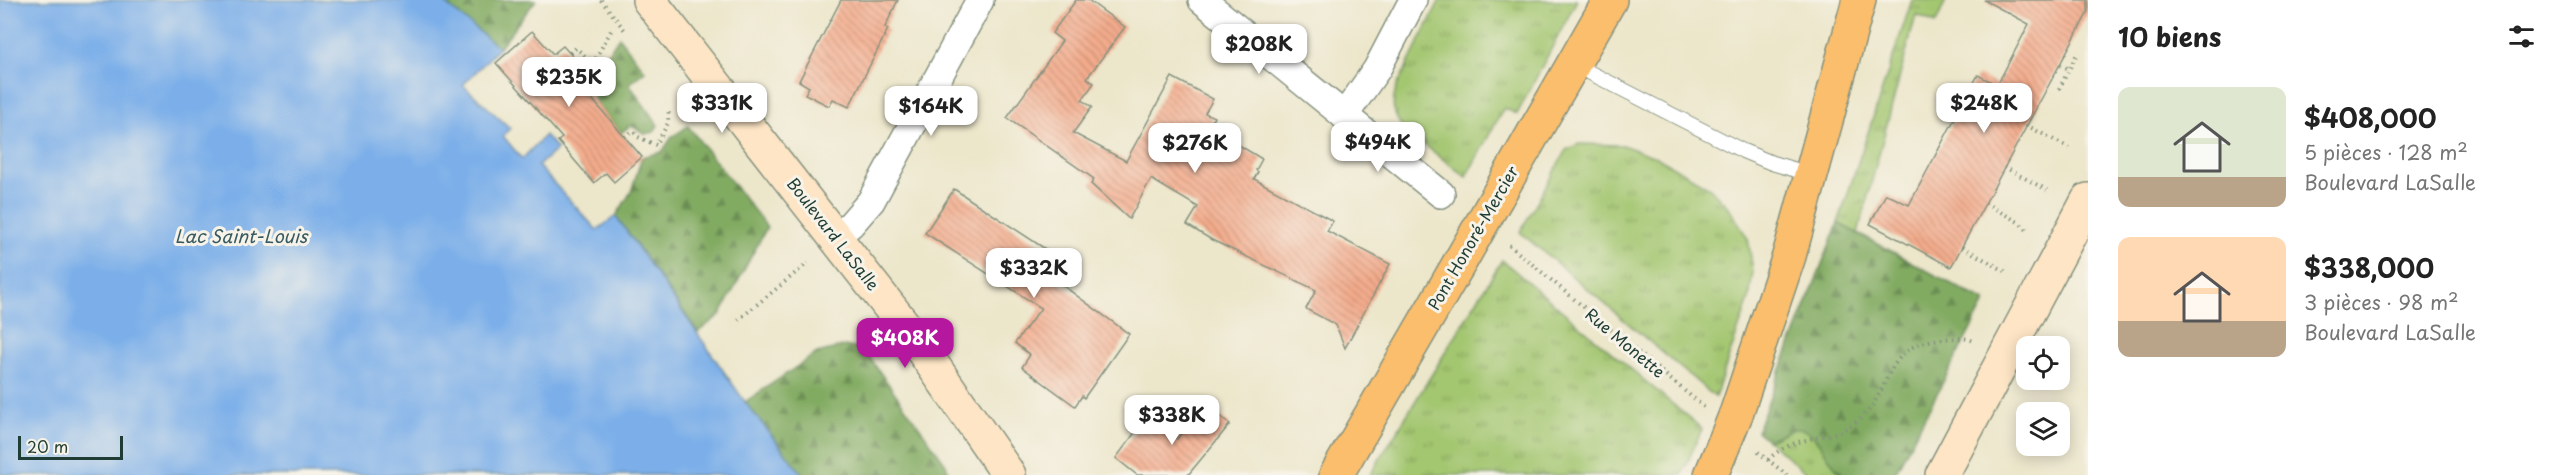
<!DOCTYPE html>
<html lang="fr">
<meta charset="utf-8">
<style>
body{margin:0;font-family:"Playpen Sans",sans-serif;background:#f2f2f2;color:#222;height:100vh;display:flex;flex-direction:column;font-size:22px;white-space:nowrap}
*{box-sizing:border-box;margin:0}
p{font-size:20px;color:#767676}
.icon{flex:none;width:33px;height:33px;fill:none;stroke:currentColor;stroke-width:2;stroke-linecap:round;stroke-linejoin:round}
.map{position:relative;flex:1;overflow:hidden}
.details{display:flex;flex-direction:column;background:#fff;width:480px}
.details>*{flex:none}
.fabs{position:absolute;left:2016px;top:336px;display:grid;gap:12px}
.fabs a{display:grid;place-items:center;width:54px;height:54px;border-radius:12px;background:#fff;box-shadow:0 3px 15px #0003;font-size:30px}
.scale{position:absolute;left:18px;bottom:15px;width:105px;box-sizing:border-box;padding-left:6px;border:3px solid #1f3d34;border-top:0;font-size:16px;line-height:21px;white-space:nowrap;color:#1f3d34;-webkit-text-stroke:4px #f7f3e8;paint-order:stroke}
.price{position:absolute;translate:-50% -51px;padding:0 14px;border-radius:12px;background:#fff;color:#222;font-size:20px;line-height:39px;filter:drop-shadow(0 2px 3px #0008)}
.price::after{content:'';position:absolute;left:50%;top:36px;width:18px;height:14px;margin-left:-9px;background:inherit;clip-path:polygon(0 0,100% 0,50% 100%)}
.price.on{background:#b5179e;color:#fff}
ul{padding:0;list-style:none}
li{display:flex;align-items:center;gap:18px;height:150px;padding:0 30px}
li span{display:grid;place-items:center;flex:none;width:168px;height:120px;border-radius:12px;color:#555}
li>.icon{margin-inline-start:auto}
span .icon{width:72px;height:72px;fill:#fffc;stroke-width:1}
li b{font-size:26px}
h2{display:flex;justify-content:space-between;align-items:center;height:72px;padding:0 30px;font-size:26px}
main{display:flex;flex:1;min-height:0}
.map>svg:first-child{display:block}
.grass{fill:url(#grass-tufts);stroke:#618252;stroke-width:1.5}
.forest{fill:url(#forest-firs);stroke:#50744b;stroke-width:1.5}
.water{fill:#7cafe9;stroke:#4e768e;stroke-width:1.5}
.building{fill:url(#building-back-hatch)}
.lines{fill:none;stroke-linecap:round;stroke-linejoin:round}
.service-casing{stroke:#86927f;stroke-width:16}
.minor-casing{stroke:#86927f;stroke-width:30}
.secondary-casing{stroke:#86927f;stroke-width:36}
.trunk-casing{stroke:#86927f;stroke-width:36}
.path{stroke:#86927f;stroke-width:4;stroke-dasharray:1.5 4.5;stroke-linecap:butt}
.service{stroke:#fff;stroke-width:14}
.minor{stroke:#fff;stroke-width:27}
.secondary{stroke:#fde5c5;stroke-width:33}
.trunk{stroke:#fabe6d;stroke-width:33}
.trunk-bridge-casing{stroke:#86927f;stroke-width:36;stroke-linecap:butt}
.trunk-bridge{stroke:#fabe6d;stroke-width:33}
.labels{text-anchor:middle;stroke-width:6;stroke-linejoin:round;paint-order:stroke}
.street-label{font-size:16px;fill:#1f3d34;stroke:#f7f3e8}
.water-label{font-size:18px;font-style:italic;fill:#365a61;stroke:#f7f3e8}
</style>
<main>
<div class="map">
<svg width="2088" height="475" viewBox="0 0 2088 475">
<defs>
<pattern id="grass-tufts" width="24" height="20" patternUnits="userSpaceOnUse" patternTransform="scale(1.5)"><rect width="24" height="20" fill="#a3c66f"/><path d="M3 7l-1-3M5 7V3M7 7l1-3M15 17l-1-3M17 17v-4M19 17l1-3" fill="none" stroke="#84a25c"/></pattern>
<pattern id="forest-firs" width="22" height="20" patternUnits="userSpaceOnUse" patternTransform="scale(1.5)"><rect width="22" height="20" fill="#82ab62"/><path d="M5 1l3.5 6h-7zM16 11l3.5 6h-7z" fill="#6a8c52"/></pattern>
<pattern id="building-back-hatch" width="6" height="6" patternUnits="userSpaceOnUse" patternTransform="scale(1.5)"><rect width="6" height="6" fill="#f4ac8c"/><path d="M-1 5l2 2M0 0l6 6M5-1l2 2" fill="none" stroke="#c58d73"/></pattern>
</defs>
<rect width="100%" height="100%" fill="#f7f3e8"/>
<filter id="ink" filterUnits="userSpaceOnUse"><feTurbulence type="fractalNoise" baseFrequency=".0167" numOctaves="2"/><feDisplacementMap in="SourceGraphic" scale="12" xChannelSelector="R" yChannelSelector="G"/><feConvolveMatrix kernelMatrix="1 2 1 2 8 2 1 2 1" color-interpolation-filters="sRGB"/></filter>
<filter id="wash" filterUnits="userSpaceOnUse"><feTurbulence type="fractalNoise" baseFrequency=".008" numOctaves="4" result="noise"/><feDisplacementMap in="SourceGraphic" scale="24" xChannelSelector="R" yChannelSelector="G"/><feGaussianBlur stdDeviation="1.35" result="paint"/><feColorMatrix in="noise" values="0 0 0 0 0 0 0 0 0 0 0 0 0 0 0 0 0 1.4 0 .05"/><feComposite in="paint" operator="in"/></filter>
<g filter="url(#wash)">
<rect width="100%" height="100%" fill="#ece6ca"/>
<g class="grass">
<path d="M1440 0H1577L1517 114 1504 108 1466 177 1404 129C1392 115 1391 103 1397 86Z"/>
<polygon points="1912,0 1946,0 1936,23 1916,15 1858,233 1985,302 1894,475 1809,475 1757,431 1838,223"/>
<polygon points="1579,144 1622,145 1656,157 1710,188 1730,209 1748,239 1753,271 1749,299 1715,397 1520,232 1566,150"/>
<polygon points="1502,260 1702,429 1682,475 1370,475"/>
</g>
<g class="forest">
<polygon points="441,0 536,0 499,48"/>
<polygon points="619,37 645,71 629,84 658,125 654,132 645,134 631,125 621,133 598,106 590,88 579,75 585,70 600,66"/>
<polygon points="688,126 767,227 720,315 698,332 616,216 631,192 642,157 662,152 672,137"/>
<path d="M1838 223 1985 302 1894 475H1842C1827 462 1817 427 1796 429 1787 430 1777 437 1768 440L1757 431Z"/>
<polygon points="845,346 864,350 946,464 949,475 803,475 745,402 817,353"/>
</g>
<polygon class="water" points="0,0 441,0 499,48 463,85 510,128 503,136 522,159 545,135 557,149 538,166 597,230 616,216 745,402 803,475 0,475"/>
<g id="blocks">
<g class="building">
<polygon points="841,0 898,0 885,27 888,29 849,107 833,99 829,106 805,94 809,87 799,81"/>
<polygon points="1076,0 1088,0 1125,27 1087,78 1094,83 1082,100 1092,107 1073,133 1126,161 1172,77 1213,99 1205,113 1214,117 1209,127 1262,159 1256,170 1258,172 1254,179 1333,221 1327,231 1390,264 1345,348 1336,325 1306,309 1316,290 1212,240 1187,225 1198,207 1151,179 1129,219 1091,184 1094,179 1007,118 1062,41 1052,33"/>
<polygon points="1984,0 2088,0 2088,12 1951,267 1870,224 1886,194 1909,205 1978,75 1997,85 2029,24"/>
<polygon points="532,31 553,54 563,46 585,70 579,75 590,88 586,92 642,157 614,182 606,173 594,183 558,141 562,138 496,63"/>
<polygon points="954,189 1050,252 1039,268 1129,334 1084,398 1082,396 1075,406 1022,367 1030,355 1015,343 1041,308 925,233"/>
<polygon points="1205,404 1230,424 1188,475 1137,475 1116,458 1148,415 1177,439"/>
</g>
</g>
</g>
<g filter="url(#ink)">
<use href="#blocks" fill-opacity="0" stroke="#86927f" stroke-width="1.5"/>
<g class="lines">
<g class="service-casing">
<polyline id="service" points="1573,64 1743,151 1772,163 1813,175"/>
</g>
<g class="minor-casing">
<g id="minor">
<polyline points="1202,0 1441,194"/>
<polyline points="1344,116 1377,69 1413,0"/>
<polyline points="836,236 851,224 871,201 980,0"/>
</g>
</g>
<g class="secondary-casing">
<g id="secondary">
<polyline points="649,0 914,338 1009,475"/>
<polyline points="1942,475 2088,200"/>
</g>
</g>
<g class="trunk-casing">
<g id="trunk">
<polyline points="1497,197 1610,0"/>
<polyline points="1736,414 1789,256 1859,0"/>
<polyline points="1336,475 1461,260"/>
<polyline points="1711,475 1723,446"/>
</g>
</g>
<g class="path">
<polyline points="601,0 627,33"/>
<polyline points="570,53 576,48 593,63 612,29"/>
<polyline points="2060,65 2069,69"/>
<polyline points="2059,89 2078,52"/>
<polyline points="2026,125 2069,148"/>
<polyline points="625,137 633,131 638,137 656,145 668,123 669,109"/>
<polyline points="2004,167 2047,190"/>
<polyline points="1985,203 2020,223 2027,230"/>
<polyline points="1509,245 1704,407"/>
<polyline points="1962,247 2005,271"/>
<polyline points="738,320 808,263"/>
<polyline points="1758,452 1787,475"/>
<path d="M1768 460C1794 433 1827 443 1855 423 1894 396 1880 343 1943 339 1953 338 1965 337 1974 341"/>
</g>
<use href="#service" class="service"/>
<use href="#minor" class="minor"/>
<use href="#secondary" class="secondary"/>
<use href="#trunk" class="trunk"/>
<g class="trunk-bridge-casing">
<g id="trunk-bridge">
<polyline points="1461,260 1497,197"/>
<polyline points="1723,446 1736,414"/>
</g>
</g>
<use href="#trunk-bridge" class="trunk-bridge"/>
</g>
</g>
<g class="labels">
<g class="street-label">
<text transform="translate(833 234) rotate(52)" y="6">Boulevard LaSalle</text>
<text transform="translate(1473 238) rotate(-60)" y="6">Pont Honoré-Mercier</text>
<text transform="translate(1625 343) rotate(40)" y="6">Rue Monette</text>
</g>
<g class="water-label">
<text x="241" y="243">Lac Saint-Louis</text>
</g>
</g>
</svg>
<div class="fabs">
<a><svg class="icon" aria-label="locate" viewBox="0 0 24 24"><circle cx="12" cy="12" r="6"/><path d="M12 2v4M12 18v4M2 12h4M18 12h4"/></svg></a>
<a><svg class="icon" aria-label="layers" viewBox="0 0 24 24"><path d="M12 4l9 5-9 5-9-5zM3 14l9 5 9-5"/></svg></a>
</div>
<div class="scale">20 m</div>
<b class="price" style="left:1259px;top:75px">$208K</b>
<b class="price" style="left:569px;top:108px">$235K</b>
<b class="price" style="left:722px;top:134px">$331K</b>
<b class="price" style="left:1984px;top:134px">$248K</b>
<b class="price" style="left:931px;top:137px">$164K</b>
<b class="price" style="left:1378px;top:173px">$494K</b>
<b class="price" style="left:1195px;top:174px">$276K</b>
<b class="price" style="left:1034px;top:299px">$332K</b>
<b class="price on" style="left:905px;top:369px">$408K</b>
<b class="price" style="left:1172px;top:446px">$338K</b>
</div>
<section class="details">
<h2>10 biens<svg class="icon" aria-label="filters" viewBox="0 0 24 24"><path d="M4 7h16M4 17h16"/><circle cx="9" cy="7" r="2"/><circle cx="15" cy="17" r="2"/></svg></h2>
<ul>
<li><span style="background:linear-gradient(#dfe7d0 75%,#b9a48a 0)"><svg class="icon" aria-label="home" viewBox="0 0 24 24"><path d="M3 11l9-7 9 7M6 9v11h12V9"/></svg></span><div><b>$408,000</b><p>5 pièces · 128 m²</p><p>Boulevard LaSalle</p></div></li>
<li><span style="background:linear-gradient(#ffd9b3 70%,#b9a48a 0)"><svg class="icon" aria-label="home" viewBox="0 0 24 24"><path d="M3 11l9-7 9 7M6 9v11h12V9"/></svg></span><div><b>$338,000</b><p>3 pièces · 98 m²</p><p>Boulevard LaSalle</p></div></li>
</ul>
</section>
</main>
